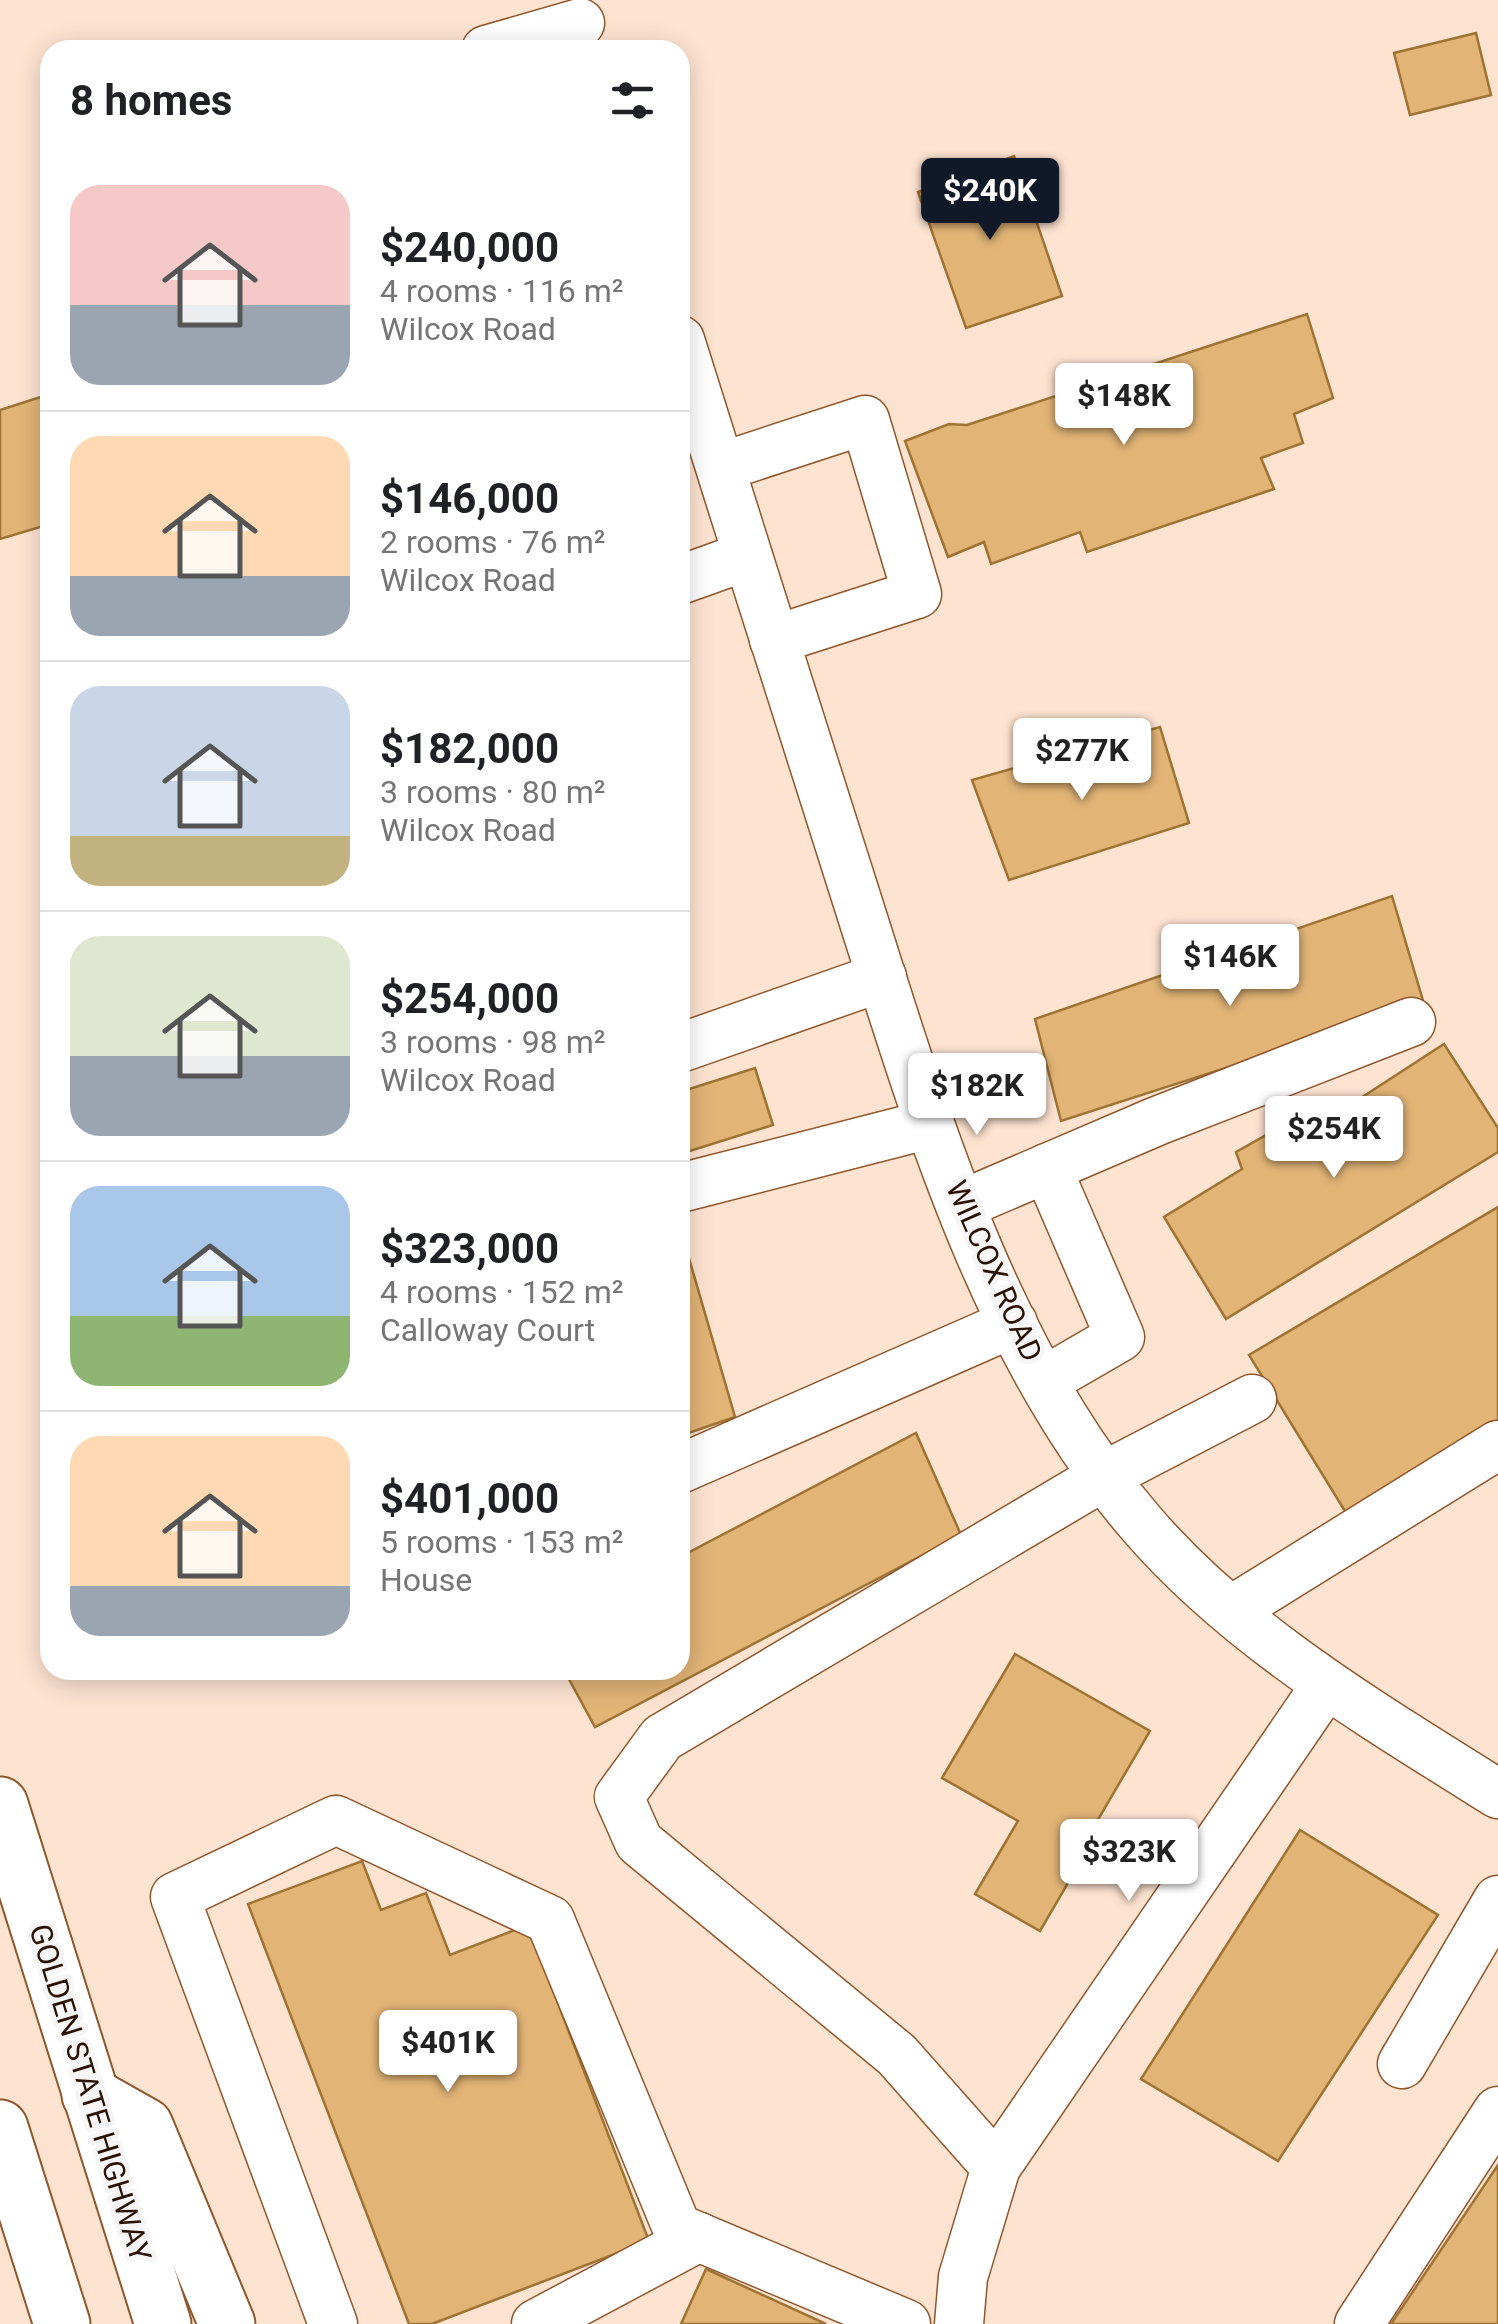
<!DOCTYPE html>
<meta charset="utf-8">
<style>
body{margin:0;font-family:Roboto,sans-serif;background:#f2f2f2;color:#202124;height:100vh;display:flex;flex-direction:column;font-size:38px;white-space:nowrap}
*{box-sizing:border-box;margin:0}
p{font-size:32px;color:#757577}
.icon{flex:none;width:55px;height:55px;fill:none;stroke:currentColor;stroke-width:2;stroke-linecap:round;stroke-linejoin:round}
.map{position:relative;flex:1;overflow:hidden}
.drawer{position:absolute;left:40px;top:40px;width:650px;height:1640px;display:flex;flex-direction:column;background:#fff;border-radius:30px;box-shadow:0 5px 25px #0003}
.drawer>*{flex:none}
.price{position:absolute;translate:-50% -85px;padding:0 22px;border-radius:10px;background:#fff;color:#222;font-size:32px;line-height:65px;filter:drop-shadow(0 2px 5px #0008)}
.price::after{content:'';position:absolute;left:50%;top:60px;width:30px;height:22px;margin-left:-15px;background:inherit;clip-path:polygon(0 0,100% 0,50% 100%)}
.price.on{background:#111827;color:#fff}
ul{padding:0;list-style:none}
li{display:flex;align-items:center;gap:30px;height:250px;padding:0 30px}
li+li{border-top:2px solid #e0e0e0}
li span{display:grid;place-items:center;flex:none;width:280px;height:200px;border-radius:30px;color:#555}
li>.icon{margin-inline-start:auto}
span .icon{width:120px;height:120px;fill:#fffc;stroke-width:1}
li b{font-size:42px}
h2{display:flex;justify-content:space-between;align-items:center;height:120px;padding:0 30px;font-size:42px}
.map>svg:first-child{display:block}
.building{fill:#e2b476;stroke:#9e7334;stroke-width:2.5}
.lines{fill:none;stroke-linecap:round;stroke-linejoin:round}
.minor-casing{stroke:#90562c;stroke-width:51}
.highway-casing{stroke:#90562c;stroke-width:59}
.minor{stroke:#fff;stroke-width:48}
.highway{stroke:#fff;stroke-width:55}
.labels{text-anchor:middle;stroke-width:10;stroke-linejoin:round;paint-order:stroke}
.street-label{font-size:30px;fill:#281102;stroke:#f6f6f6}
</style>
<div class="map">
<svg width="1498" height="2324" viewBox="0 0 1498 2324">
<rect width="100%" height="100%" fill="#fee3d1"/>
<g class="building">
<polygon points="1476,33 1491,95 1410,115 1394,53"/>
<polygon points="1014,156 1062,296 966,328 918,192"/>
<polygon points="1307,314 1333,398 1294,414 1303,443 1261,458 1274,489 1087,552 1080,532 991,564 984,542 948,557 905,441 949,424 967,425"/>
<polygon points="50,394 50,524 0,539 0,410"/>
<polygon points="1160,727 1189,823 1009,880 972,780"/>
<polygon points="1392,896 1424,1004 1061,1121 1035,1019"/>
<polygon points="1444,1044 1498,1128 1498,1152 1226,1319 1164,1217 1242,1169 1236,1152 1275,1130 1290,1144"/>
<polygon points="755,1068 773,1125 680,1154 680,1092"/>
<polygon points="1498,1207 1498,1429 1348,1516 1249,1355"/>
<polygon points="684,1241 735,1417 680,1436 680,1242"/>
<polygon points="916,1433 961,1535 595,1727 564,1670 680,1670 680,1557"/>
<polygon points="1015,1654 1150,1731 1069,1869 1075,1871 1040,1931 975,1894 1018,1821 942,1778"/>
<polygon points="1300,1830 1438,1915 1278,2161 1141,2079"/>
<polygon points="362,1861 381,1910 426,1893 450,1955 528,1925 649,2241 432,2324 409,2324 248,1904"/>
<polygon points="1498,2165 1498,2324 1391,2324"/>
<polygon points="706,2269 826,2324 681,2324"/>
</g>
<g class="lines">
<g class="minor-casing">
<g id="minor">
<polyline points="486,50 580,23"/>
<path d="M680 340C739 528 798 715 858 903 925 1114 993 1351 1140 1522 1237 1636 1373 1715 1498 1794"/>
<polyline points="721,467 865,420 917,594 774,640"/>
<polyline points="680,580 747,556"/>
<polyline points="680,1048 882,977"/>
<polyline points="680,1188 930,1124"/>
<polyline points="961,1205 1157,1121 1411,1022"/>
<polyline points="1044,1381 1120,1337 1047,1168"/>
<polyline points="680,1469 1013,1323"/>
<polyline points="1232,1610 1498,1445"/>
<polyline points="1402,2064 1498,1900"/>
<polyline points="996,2167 897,2055 639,1842 619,1797 662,1738 1104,1476 1252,1399"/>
<polyline points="333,2324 175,1897 336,1820 550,1920 677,2228 906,2324"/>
<polyline points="536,2324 699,2237"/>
<polyline points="959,2324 963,2277 996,2167 1326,1685"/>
<polyline points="1359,2324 1498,2111"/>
</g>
</g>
<g class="highway-casing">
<g id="highway">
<polyline points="0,1805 163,2324"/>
<polyline points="90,2095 145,2126 227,2324"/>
<polyline points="0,2128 62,2324"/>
</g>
</g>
<use href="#minor" class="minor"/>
<use href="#highway" class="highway"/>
</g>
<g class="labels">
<g class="street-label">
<text transform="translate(994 1271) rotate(66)" y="10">WILCOX ROAD</text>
<text transform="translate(90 2093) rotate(73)" y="10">GOLDEN STATE HIGHWAY</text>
</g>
</g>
</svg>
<b class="price on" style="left:990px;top:243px">$240K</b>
<b class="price" style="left:1124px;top:448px">$148K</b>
<b class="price" style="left:1082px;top:803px">$277K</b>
<b class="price" style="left:1230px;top:1009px">$146K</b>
<b class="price" style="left:977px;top:1138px">$182K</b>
<b class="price" style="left:1334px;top:1181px">$254K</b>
<b class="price" style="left:1129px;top:1904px">$323K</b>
<b class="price" style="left:448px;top:2095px">$401K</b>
<section class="drawer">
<h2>8 homes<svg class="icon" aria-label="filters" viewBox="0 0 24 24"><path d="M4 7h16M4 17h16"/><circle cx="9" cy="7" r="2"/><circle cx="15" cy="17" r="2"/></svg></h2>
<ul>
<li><span style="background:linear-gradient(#f6c9c9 60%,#9aa5b1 0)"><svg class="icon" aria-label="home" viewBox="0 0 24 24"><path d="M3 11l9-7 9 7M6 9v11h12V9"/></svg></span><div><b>$240,000</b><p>4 rooms · 116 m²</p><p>Wilcox Road</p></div></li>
<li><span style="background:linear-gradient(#ffd9b3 70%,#9aa5b1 0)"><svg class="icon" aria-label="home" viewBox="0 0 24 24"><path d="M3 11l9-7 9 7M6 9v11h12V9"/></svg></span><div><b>$146,000</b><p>2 rooms · 76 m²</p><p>Wilcox Road</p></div></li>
<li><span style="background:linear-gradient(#c9d6e8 75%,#c2b280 0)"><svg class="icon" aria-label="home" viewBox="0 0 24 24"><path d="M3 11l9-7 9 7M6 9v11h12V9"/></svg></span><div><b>$182,000</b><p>3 rooms · 80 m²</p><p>Wilcox Road</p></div></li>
<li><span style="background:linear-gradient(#dfe7d0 60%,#9aa5b1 0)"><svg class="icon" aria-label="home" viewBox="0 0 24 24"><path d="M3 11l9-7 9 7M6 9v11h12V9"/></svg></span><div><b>$254,000</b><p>3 rooms · 98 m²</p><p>Wilcox Road</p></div></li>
<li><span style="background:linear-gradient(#a9c7e8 65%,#8fb573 0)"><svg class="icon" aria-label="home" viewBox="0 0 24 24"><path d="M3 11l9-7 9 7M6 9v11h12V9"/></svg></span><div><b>$323,000</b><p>4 rooms · 152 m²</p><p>Calloway Court</p></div></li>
<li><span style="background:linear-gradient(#ffd9b3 75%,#9aa5b1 0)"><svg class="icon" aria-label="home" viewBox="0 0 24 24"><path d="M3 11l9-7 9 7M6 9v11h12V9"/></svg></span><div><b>$401,000</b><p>5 rooms · 153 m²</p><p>House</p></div></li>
</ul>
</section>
</div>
